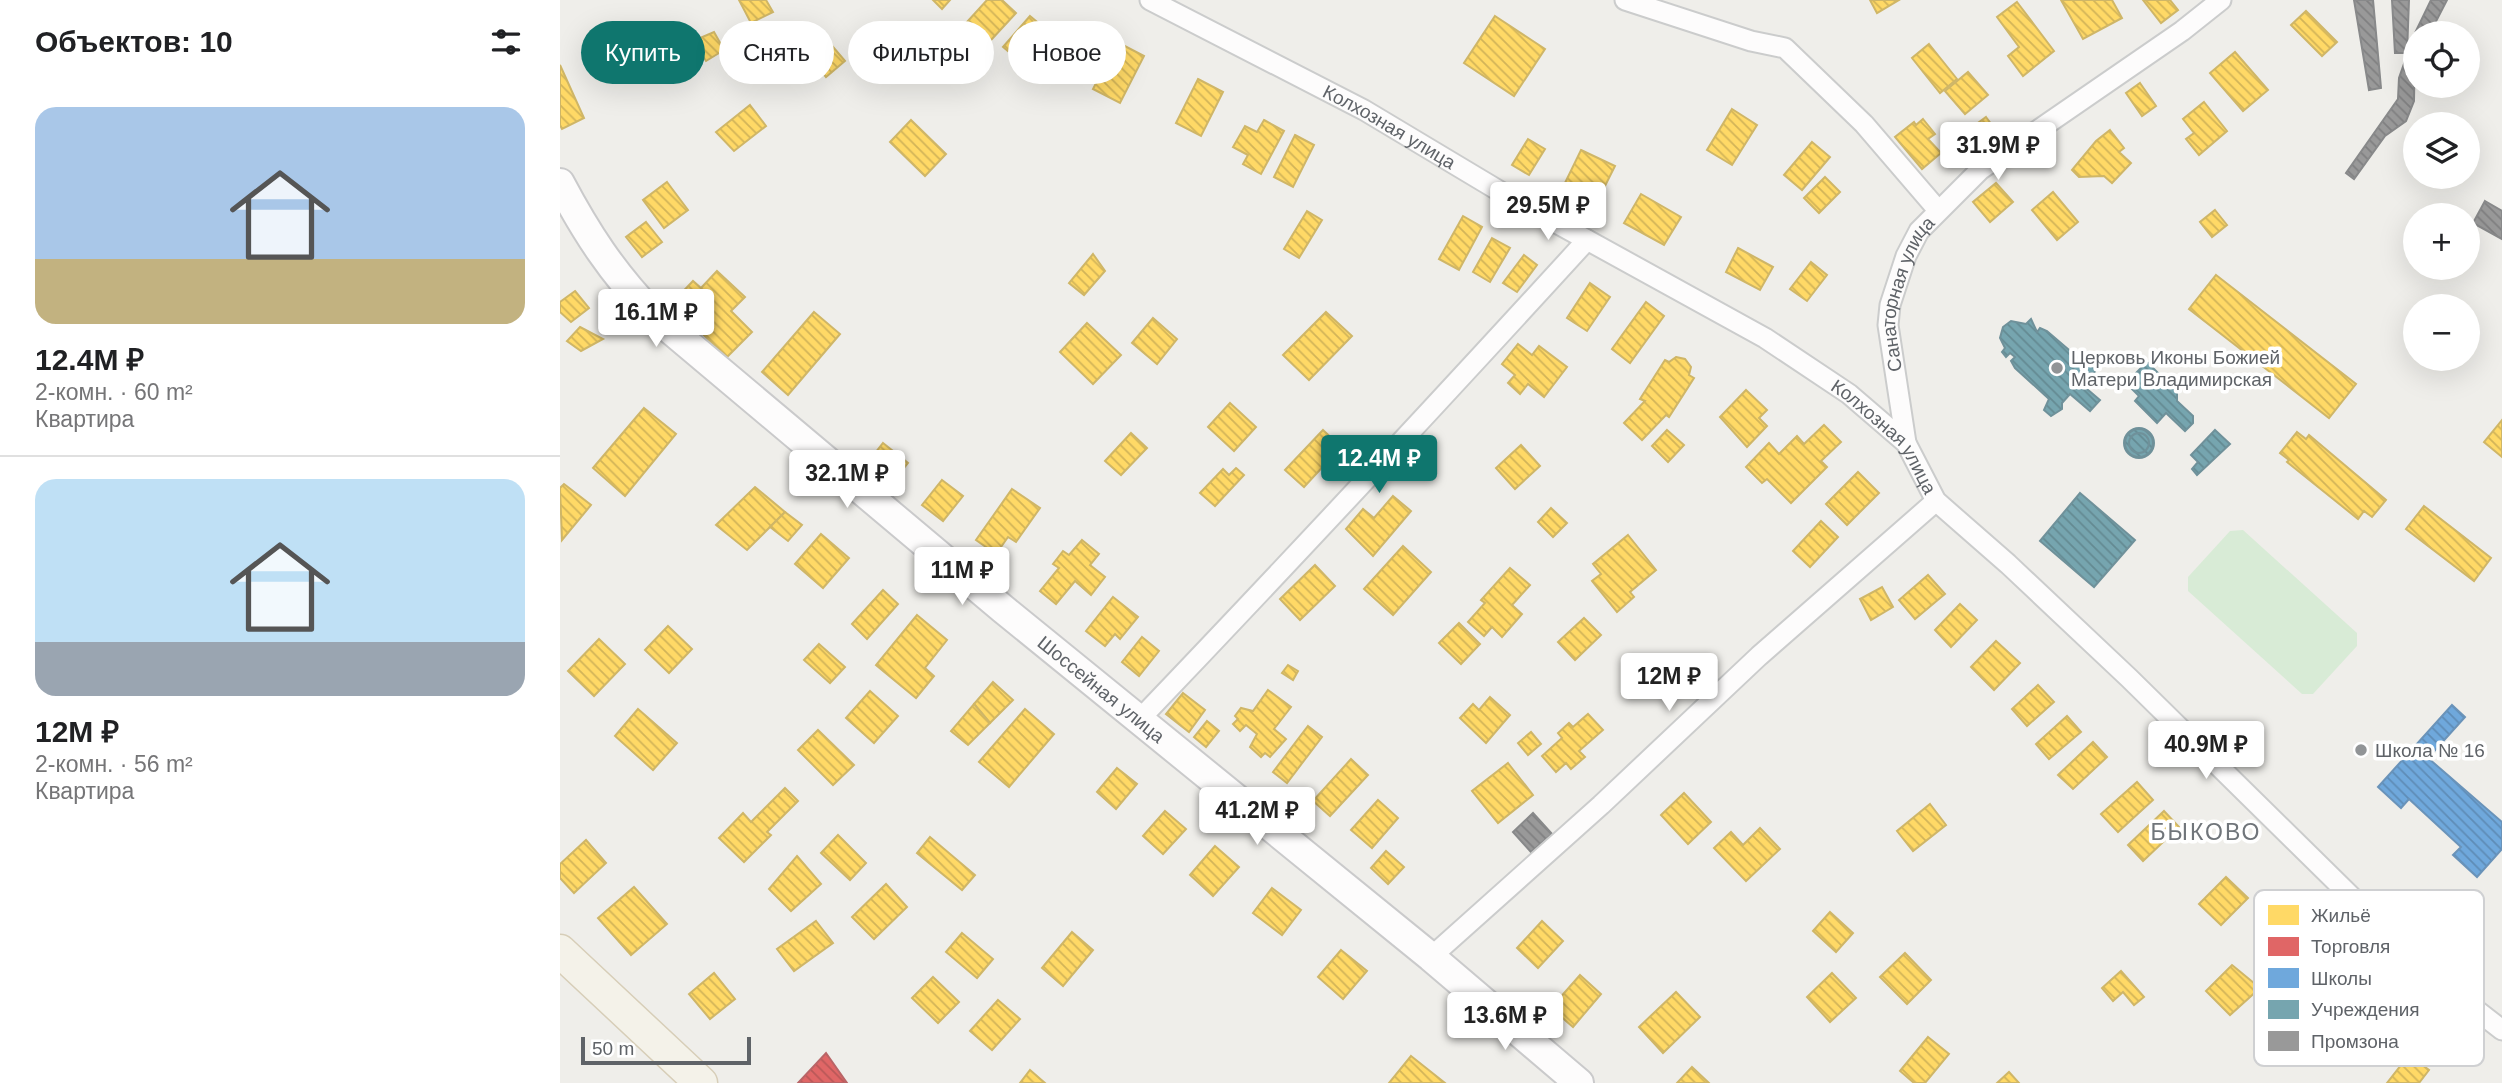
<!DOCTYPE html>
<html lang="ru">
<meta charset="utf-8">
<style>
body{margin:0;font-family:Arial,sans-serif;background:#f6f6f6;color:#202124;height:100vh;display:flex;flex-direction:column;font-size:26px;white-space:nowrap}
*{box-sizing:border-box;margin:0}
p{font-size:23px;color:#757577}
.icon{flex:none;width:38px;height:38px;fill:none;stroke:currentColor;stroke-width:2;stroke-linecap:round;stroke-linejoin:round}
.map{position:relative;flex:1;overflow:hidden}
.sheet{display:flex;flex-direction:column;background:#fff;width:560px}
.sheet>*{flex:none}
.hud{position:absolute;left:21px;top:21px;width:665px;height:63px;display:flex;gap:14px}
.buttons{position:absolute;left:1843px;top:21px;display:grid;gap:14px}
.buttons a{display:grid;place-items:center;width:77px;height:77px;border-radius:50%;background:#fff;box-shadow:0 7px 28px #0002;font-size:35px}
.scale{position:absolute;left:21px;bottom:18px;width:170px;box-sizing:border-box;padding-left:7px;border:4px solid #5f6368;border-top:0;font-size:19px;line-height:24px;white-space:nowrap;color:#5f6368;-webkit-text-stroke:5px #fff;paint-order:stroke}
.price{position:absolute;translate:-50% -60px;padding:0 16px;border-radius:7px;background:#fff;color:#222;font-size:23px;line-height:46px;filter:drop-shadow(0 2px 4px #0008)}
.price::after{content:'';position:absolute;left:50%;top:42px;width:21px;height:16px;margin-left:-10px;background:inherit;clip-path:polygon(0 0,100% 0,50% 100%)}
.price.selected{background:#0f766e;color:#fff}
ul{padding:0;list-style:none}
li{display:grid;align-content:center;gap:14px;height:371px;padding:0 35px}
li+li{border-top:2px solid #e0e0e0}
li span{display:grid;place-items:center;height:217px;border-radius:21px;color:#555}
li>.icon{margin-inline-start:auto}
span .icon{width:126px;height:126px;fill:#fffc;stroke-width:1}
li b{font-size:30px}
h2{display:flex;justify-content:space-between;align-items:center;height:84px;padding:0 35px;font-size:30px}
.chip{padding:0 24px;border-radius:32px;background:#fff;box-shadow:0 7px 28px #0002;font-size:24px;line-height:63px}
.chip.selected{background:#0f766e;color:#fff}
main{display:flex;flex:1;min-height:0}
.map>svg:first-child{display:block}
.green{fill:#d8ebd6}
.homes{fill:url(#homes-back-hatch);stroke:#cfb667;stroke-width:2}
.shops{fill:url(#shops-back-hatch);stroke:#b96567;stroke-width:2}
.schools{fill:url(#schools-back-hatch);stroke:#6a93b9;stroke-width:2}
.public{fill:url(#public-back-hatch);stroke:#6f919a;stroke-width:2}
.industry{fill:url(#industry-back-hatch);stroke:#88898a;stroke-width:2}
.lines{fill:none;stroke-linecap:round;stroke-linejoin:round}
.street-casing{stroke:#cbcccc;stroke-width:23}
.secondary-casing{stroke:#cacacb;stroke-width:32}
.primary-casing{stroke:#d7ceb8;stroke-width:35}
.street{stroke:#fdfcfc;stroke-width:19}
.secondary{stroke:#fdfcfc;stroke-width:28}
.primary{stroke:#f4f2e9;stroke-width:32}
.poi-dot{fill:#919496;stroke:#fff;stroke-width:2.5}
.labels{text-anchor:middle;stroke-width:7;stroke-linejoin:round;paint-order:stroke}
.street-label{font-size:19px;fill:#5f6368;stroke:#fff}
.poi-label{font-size:19px;fill:#5f6368;stroke:#fff;text-anchor:start}
.quarter-label{font-size:23px;letter-spacing:2px;fill:#70757a;stroke:#fff}
.key{fill:#fff;stroke:#cfd0d2;stroke-width:2}
.key-label{font-size:19px;fill:#5f6368}
</style>
<main>
<section class="sheet">
<h2>Объектов: 10<svg class="icon" aria-label="filters" viewBox="0 0 24 24"><path d="M4 7h16M4 17h16"/><circle cx="9" cy="7" r="2"/><circle cx="15" cy="17" r="2"/></svg></h2>
<ul>
<li><span style="background:linear-gradient(#a9c7e8 70%,#c2b280 0)"><svg class="icon" aria-label="home" viewBox="0 0 24 24"><path d="M3 11l9-7 9 7M6 9v11h12V9"/></svg></span><div><b>12.4M ₽</b><p>2-комн. · 60 m²</p><p>Квартира</p></div></li>
<li><span style="background:linear-gradient(#bfe0f5 75%,#9aa5b1 0)"><svg class="icon" aria-label="home" viewBox="0 0 24 24"><path d="M3 11l9-7 9 7M6 9v11h12V9"/></svg></span><div><b>12M ₽</b><p>2-комн. · 56 m²</p><p>Квартира</p></div></li>
</ul>
</section>
<div class="map">
<svg width="1942" height="1083" viewBox="0 0 1942 1083">
<defs>
<pattern id="homes-back-hatch" width="6" height="6" patternUnits="userSpaceOnUse" patternTransform="scale(1.75)"><rect width="6" height="6" fill="#ffd966"/><path d="M-1 5l2 2M0 0l6 6M5-1l2 2" fill="none" stroke="#d2b458"/></pattern>
<pattern id="shops-back-hatch" width="6" height="6" patternUnits="userSpaceOnUse" patternTransform="scale(1.75)"><rect width="6" height="6" fill="#e06666"/><path d="M-1 5l2 2M0 0l6 6M5-1l2 2" fill="none" stroke="#b95858"/></pattern>
<pattern id="schools-back-hatch" width="6" height="6" patternUnits="userSpaceOnUse" patternTransform="scale(1.75)"><rect width="6" height="6" fill="#6fa8dc"/><path d="M-1 5l2 2M0 0l6 6M5-1l2 2" fill="none" stroke="#5e8cb6"/></pattern>
<pattern id="public-back-hatch" width="6" height="6" patternUnits="userSpaceOnUse" patternTransform="scale(1.75)"><rect width="6" height="6" fill="#76a5af"/><path d="M-1 5l2 2M0 0l6 6M5-1l2 2" fill="none" stroke="#648a92"/></pattern>
<pattern id="industry-back-hatch" width="6" height="6" patternUnits="userSpaceOnUse" patternTransform="scale(1.75)"><rect width="6" height="6" fill="#999"/><path d="M-1 5l2 2M0 0l6 6M5-1l2 2" fill="none" stroke="#808081"/></pattern>
</defs>
<rect width="100%" height="100%" fill="#efeeea"/>
<polygon class="green" points="1683,530 1797,633 1797,646 1753,694 1742,694 1628,591 1628,577 1670,531"/>
<g class="homes">
<polygon points="179,0 206,0 213,12 191,23"/>
<polygon points="373,0 390,0 382,9"/>
<polygon points="427,0 442,0 456,13 419,53 397,33"/>
<polygon points="1310,0 1339,0 1317,13"/>
<polygon points="1501,0 1552,0 1562,18 1523,39"/>
<polygon points="1583,0 1610,0 1618,10 1601,23"/>
<polygon points="1457,2 1494,51 1463,76 1448,56 1459,47 1437,17"/>
<polygon points="1746,11 1777,42 1762,56 1731,25"/>
<polygon points="470,16 501,42 475,74 443,47"/>
<polygon points="935,16 985,49 954,96 904,63"/>
<polygon points="154,32 164,50 146,61 133,41"/>
<polygon points="262,34 285,61 266,77 243,49"/>
<polygon points="557,42 584,56 560,103 533,89"/>
<polygon points="1369,44 1397,79 1380,93 1352,58"/>
<polygon points="1675,52 1708,90 1683,111 1650,73"/>
<polygon points="0,65 24,118 2,129 0,125"/>
<polygon points="1408,72 1428,95 1405,114 1385,91"/>
<polygon points="638,79 663,92 641,136 616,123"/>
<polygon points="1580,83 1596,106 1582,116 1566,93"/>
<polygon points="1644,102 1667,131 1639,155 1626,139 1634,133 1623,119"/>
<polygon points="190,105 206,126 174,151 156,132"/>
<polygon points="1172,109 1197,125 1172,165 1147,150"/>
<polygon points="1426,117 1437,132 1417,146 1406,132"/>
<polygon points="1363,119 1375,134 1368,139 1381,153 1362,169 1335,137 1354,122 1356,125"/>
<polygon points="351,120 386,154 365,176 330,142"/>
<polygon points="704,120 724,131 701,174 683,164 688,155 673,147 685,126 697,132"/>
<polygon points="1550,130 1564,148 1559,152 1571,163 1552,183 1544,176 1519,177 1512,170 1536,141"/>
<polygon points="735,135 754,145 733,187 714,177"/>
<polygon points="968,139 985,149 969,175 952,165"/>
<polygon points="1252,142 1270,157 1242,190 1224,175"/>
<polygon points="1021,150 1055,166 1034,208 1001,191"/>
<polygon points="1265,177 1280,192 1259,213 1244,198"/>
<polygon points="107,182 128,210 104,228 83,200"/>
<polygon points="1436,183 1453,202 1430,222 1413,202"/>
<polygon points="1493,192 1518,222 1497,240 1472,210"/>
<polygon points="1081,194 1121,217 1104,245 1064,223"/>
<polygon points="1655,210 1667,225 1652,237 1640,222"/>
<polygon points="747,211 762,220 739,258 724,249"/>
<polygon points="903,216 922,227 899,270 879,259"/>
<polygon points="86,222 102,242 82,257 66,237"/>
<polygon points="932,238 950,248 930,282 913,272"/>
<polygon points="1178,248 1213,267 1200,290 1166,272"/>
<polygon points="533,254 545,271 524,295 509,283"/>
<polygon points="964,255 977,265 957,292 943,283"/>
<polygon points="1251,262 1267,275 1247,301 1230,289"/>
<polygon points="157,271 185,297 171,311 192,332 167,357 111,304 133,281 141,288"/>
<polygon points="1656,275 1796,384 1769,418 1629,309"/>
<polygon points="1030,283 1050,297 1027,331 1007,318"/>
<polygon points="15,291 29,308 11,322 0,312 0,302"/>
<polygon points="1086,302 1104,316 1070,363 1052,349"/>
<polygon points="254,312 280,334 228,395 202,372"/>
<polygon points="766,312 792,336 749,380 723,355"/>
<polygon points="593,318 617,339 597,364 572,343"/>
<polygon points="527,323 561,355 533,384 500,352"/>
<polygon points="20,327 43,339 21,351 7,341"/>
<polygon points="958,344 972,355 979,346 1007,367 984,397 968,384 960,394 948,383 955,375 942,364"/>
<polygon points="1116,357 1125,359 1131,367 1129,375 1134,378 1109,417 1106,415 1082,440 1064,423 1085,401 1080,399 1105,360 1109,362"/>
<polygon points="1186,390 1207,410 1199,418 1207,426 1187,447 1160,417"/>
<polygon points="670,403 696,427 674,451 648,427"/>
<polygon points="84,408 116,434 65,496 33,468"/>
<polygon points="1942,420 1942,457 1924,442"/>
<polygon points="1264,425 1281,442 1261,461 1267,467 1231,503 1207,479 1202,483 1186,467 1209,443 1219,454 1237,436 1244,444"/>
<polygon points="763,430 781,447 744,487 725,470"/>
<polygon points="1107,430 1124,445 1108,462 1092,446"/>
<polygon points="1737,432 1746,439 1749,435 1826,500 1812,517 1804,511 1798,519 1727,462 1729,460 1720,453"/>
<polygon points="571,433 587,448 561,475 545,461"/>
<polygon points="323,443 348,463 323,494 298,475"/>
<polygon points="961,445 980,466 955,489 936,468"/>
<polygon points="676,468 684,475 655,506 640,493 663,469 669,475"/>
<polygon points="1298,472 1319,493 1287,525 1266,504"/>
<polygon points="382,480 403,496 383,521 362,505"/>
<polygon points="4,484 31,505 2,540 0,488"/>
<polygon points="195,487 225,512 187,550 156,525"/>
<polygon points="452,489 480,508 456,542 448,537 436,554 416,540"/>
<polygon points="833,496 851,511 813,556 786,529 803,509 814,518"/>
<polygon points="1864,506 1931,558 1914,581 1846,529"/>
<polygon points="991,508 1007,523 993,537 978,522"/>
<polygon points="225,512 242,525 228,541 210,527"/>
<polygon points="1261,521 1278,537 1250,567 1233,551"/>
<polygon points="261,534 289,558 263,588 235,564"/>
<polygon points="1068,535 1096,570 1070,592 1074,597 1057,612 1032,581 1041,574 1033,564"/>
<polygon points="522,540 539,554 530,565 545,577 531,595 515,581 496,604 480,591 499,568 493,564 503,551 509,555"/>
<polygon points="843,546 871,572 833,615 804,589"/>
<polygon points="755,565 775,586 740,620 720,599"/>
<polygon points="950,568 970,585 952,605 962,614 942,637 932,627 924,636 908,622 925,603 921,600"/>
<polygon points="1368,575 1385,594 1355,619 1339,600"/>
<polygon points="1322,587 1333,607 1311,620 1300,599"/>
<polygon points="323,590 338,604 307,639 292,624"/>
<polygon points="553,597 578,617 560,639 555,634 545,646 526,631"/>
<polygon points="1400,604 1417,620 1391,647 1375,630"/>
<polygon points="357,615 387,640 365,668 374,676 356,698 316,665"/>
<polygon points="1024,618 1041,635 1015,660 998,642"/>
<polygon points="899,623 920,644 901,664 879,643"/>
<polygon points="108,626 132,649 109,673 85,650"/>
<polygon points="582,637 599,651 579,676 562,662"/>
<polygon points="39,639 65,664 34,696 8,671"/>
<polygon points="1436,641 1460,663 1434,690 1411,667"/>
<polygon points="259,644 285,667 270,683 244,660"/>
<polygon points="728,665 738,671 733,680 722,673"/>
<polygon points="433,682 453,700 430,723 414,704"/>
<polygon points="1478,685 1494,702 1467,726 1452,709"/>
<polygon points="708,690 731,707 714,729 726,739 710,757 705,753 701,757 690,747 697,734 686,725 680,731 673,724 678,719 675,716 681,708 693,711"/>
<polygon points="310,691 338,716 314,743 286,718"/>
<polygon points="623,693 645,710 629,732 606,714"/>
<polygon points="930,697 950,715 926,743 900,718 913,704 919,710"/>
<polygon points="414,704 430,723 408,745 391,731"/>
<polygon points="78,709 117,743 93,770 55,736"/>
<polygon points="465,709 494,734 449,787 419,762"/>
<polygon points="1028,714 1043,730 1019,751 1025,757 1011,769 1006,763 996,772 982,756 1002,738 998,733 1009,723 1013,727"/>
<polygon points="1507,716 1521,732 1489,759 1476,744"/>
<polygon points="647,721 659,731 646,747 634,737"/>
<polygon points="748,726 762,737 727,783 713,772"/>
<polygon points="258,730 294,765 273,785 238,750"/>
<polygon points="971,732 981,744 968,755 958,743"/>
<polygon points="1533,742 1547,757 1513,789 1498,775"/>
<polygon points="791,759 808,775 770,816 753,801"/>
<polygon points="948,763 973,795 938,823 912,791"/>
<polygon points="557,768 577,784 556,809 537,792"/>
<polygon points="1577,782 1593,800 1558,832 1541,814"/>
<polygon points="225,788 238,801 207,832 211,835 184,862 159,838 183,813 191,822"/>
<polygon points="1124,793 1151,822 1128,844 1101,815"/>
<polygon points="818,800 838,818 812,848 791,830"/>
<polygon points="1370,804 1386,825 1353,851 1337,831"/>
<polygon points="605,811 626,829 603,854 583,836"/>
<polygon points="1604,811 1619,827 1583,861 1568,845"/>
<polygon points="1200,828 1220,849 1186,881 1154,848 1171,832 1183,845"/>
<polygon points="278,835 306,863 290,880 261,853"/>
<polygon points="370,837 415,875 402,890 357,853"/>
<polygon points="26,840 46,863 14,893 0,878 0,864"/>
<polygon points="655,846 679,867 653,896 630,875"/>
<polygon points="826,851 844,867 828,884 811,868"/>
<polygon points="237,856 261,884 231,911 209,889"/>
<polygon points="1666,877 1688,898 1661,925 1639,904"/>
<polygon points="326,884 347,907 314,939 292,917"/>
<polygon points="74,887 107,924 71,955 38,918"/>
<polygon points="712,888 741,910 722,935 693,913"/>
<polygon points="1270,912 1293,933 1276,952 1253,931"/>
<polygon points="256,921 273,943 234,971 217,949"/>
<polygon points="982,921 1003,941 978,968 957,948"/>
<polygon points="512,932 533,950 503,986 482,968"/>
<polygon points="402,933 433,959 417,978 386,952"/>
<polygon points="781,950 807,971 783,999 758,977"/>
<polygon points="1345,953 1371,980 1347,1004 1320,977"/>
<polygon points="1672,965 1700,988 1670,1015 1646,991"/>
<polygon points="1561,971 1584,997 1574,1005 1563,992 1553,1001 1542,988"/>
<polygon points="154,973 175,999 150,1019 129,994"/>
<polygon points="1272,973 1296,998 1270,1022 1247,997"/>
<polygon points="1020,975 1041,994 1013,1027 991,1008"/>
<polygon points="373,977 399,1002 378,1023 352,998"/>
<polygon points="1116,992 1140,1017 1103,1053 1079,1027"/>
<polygon points="438,1000 460,1019 432,1050 410,1031"/>
<polygon points="1368,1037 1389,1054 1365,1083 1354,1083 1340,1071"/>
<polygon points="1849,1055 1869,1070 1859,1083 1827,1083"/>
<polygon points="851,1056 885,1083 829,1083"/>
<polygon points="1132,1067 1149,1083 1117,1083"/>
<polygon points="470,1070 485,1083 460,1083"/>
<polygon points="1449,1072 1459,1083 1437,1083"/>
</g>
<polygon class="shops" points="266,1053 287,1083 238,1083"/>
<polygon class="schools" points="1892,705 1905,717 1868,758 1942,822 1942,849 1917,877 1893,855 1901,847 1849,799 1841,808 1818,787"/>
<g class="public">
<polygon points="1471,319 1477,332 1480,328 1487,331 1522,361 1532,354 1540,361 1534,373 1528,373 1520,383 1540,400 1530,411 1510,394 1502,403 1502,409 1491,416 1484,410 1489,399 1455,368 1451,361 1455,357 1450,353 1446,357 1442,352 1445,348 1440,338 1443,327 1451,321 1466,324"/>
<polygon points="1587,362 1617,392 1617,401 1633,416 1633,423 1625,431 1606,413 1597,423 1575,401 1579,396 1566,383"/>
<circle cx="1579" cy="443" r="15"/>
<circle cx="1579" cy="443" r="14"/>
<polygon points="1655,430 1670,444 1637,475 1632,469 1638,462 1631,455"/>
<circle cx="1579" cy="443" r="10"/>
<polygon points="1520,493 1575,540 1534,587 1480,541"/>
</g>
<g class="industry">
<polygon points="1794,0 1813,0 1821,88 1809,90"/>
<polygon points="1832,0 1849,0 1847,53 1835,53"/>
<polygon points="1871,0 1887,0 1870,33 1855,33"/>
<polygon points="1855,34 1854,101 1846,121 1825,136 1794,179 1786,173 1838,99 1839,78 1846,58 1852,59"/>
<polygon points="1925,201 1942,211 1942,239 1913,223"/>
<polygon points="973,813 992,834 971,852 953,832"/>
</g>
<g class="lines">
<g class="street-casing">
<g id="street">
<path id="s1" d="M590 0 804 110 951 198 1205 338 1289 394 1346 443 1376 501 1448 564 1569 678 1870 974 1942 1030"/>
<polyline points="1065,0 1191,41 1225,48 1304,124 1377,209"/>
<path id="s2" d="M1346 443 1328 325 1330 305 1346 256 1359 231 1420 170 1622 31 1661 0"/>
<path d="M579 720C730 562 879 402 1027 240"/>
<polyline points="871,957 1041,805 1199,656 1376,501"/>
</g>
</g>
<g class="secondary-casing">
<g id="secondary">
<path id="s3" d="M0 183C27 234 52 272 92 314L443 609 871 957 1019 1083"/>
</g>
</g>
<g class="primary-casing">
<polyline id="primary" points="0,951 141,1083"/>
</g>
<use href="#street" class="street"/>
<use href="#secondary" class="secondary"/>
<use href="#primary" class="primary"/>
</g>
<g class="poi-dot">
<circle cx="1497" cy="368" r="7"/>
<circle cx="1801" cy="750" r="7"/>
</g>
<g class="labels">
<g class="street-label">
<text dy="7" stroke="none"><textPath href="#s1" startOffset="271">Колхозная улица</textPath></text>
<text dy="7" stroke="none"><textPath href="#s2" startOffset="154">Санаторная улица</textPath></text>
<text dy="7" stroke="none"><textPath href="#s1" startOffset="859">Колхозная улица</textPath></text>
<text dy="7" stroke="none"><textPath href="#s3" startOffset="746">Шоссейная улица</textPath></text>
</g>
<g class="poi-label">
<text x="1511" y="364">Церковь Иконы Божией<tspan x="1511" dy="22">Матери Владимирская</tspan></text>
<text x="1815" y="757">Школа № 16</text>
</g>
<g class="quarter-label">
<text x="1646" y="840">БЫКОВО</text>
</g>
</g>
<rect x="1694" y="890" width="230" height="176" rx="10" class="key"/>
<rect x="1708" y="905" width="31" height="20" fill="#ffd966"/>
<rect x="1708" y="937" width="31" height="19" fill="#e06666"/>
<rect x="1708" y="968" width="31" height="20" fill="#6fa8dc"/>
<rect x="1708" y="1000" width="31" height="19" fill="#76a5af"/>
<rect x="1708" y="1031" width="31" height="20" fill="#999"/>
<g class="key-label">
<text x="1751" y="922">Жильё</text>
<text x="1751" y="953">Торговля</text>
<text x="1751" y="985">Школы</text>
<text x="1751" y="1016">Учреждения</text>
<text x="1751" y="1048">Промзона</text>
</g>
</svg>
<div class="buttons">
<a><svg class="icon" aria-label="locate" viewBox="0 0 24 24"><circle cx="12" cy="12" r="6"/><path d="M12 2v4M12 18v4M2 12h4M18 12h4"/></svg></a>
<a><svg class="icon" aria-label="layers" viewBox="0 0 24 24"><path d="M12 4l9 5-9 5-9-5zM3 14l9 5 9-5"/></svg></a>
<a>+</a>
<a>−</a>
</div>
<div class="scale">50 m</div>
<b class="price" style="left:1438px;top:182px">31.9M ₽</b>
<b class="price" style="left:988px;top:242px">29.5M ₽</b>
<b class="price" style="left:96px;top:349px">16.1M ₽</b>
<b class="price selected" style="left:819px;top:495px">12.4M ₽</b>
<b class="price" style="left:287px;top:510px">32.1M ₽</b>
<b class="price" style="left:402px;top:607px">11M ₽</b>
<b class="price" style="left:1109px;top:713px">12M ₽</b>
<b class="price" style="left:1646px;top:781px">40.9M ₽</b>
<b class="price" style="left:697px;top:847px">41.2M ₽</b>
<b class="price" style="left:945px;top:1052px">13.6M ₽</b>
<div class="hud">
<a class="chip selected">Купить</a>
<a class="chip">Снять</a>
<a class="chip">Фильтры</a>
<a class="chip">Новое</a>
</div>
</div>
</main>
